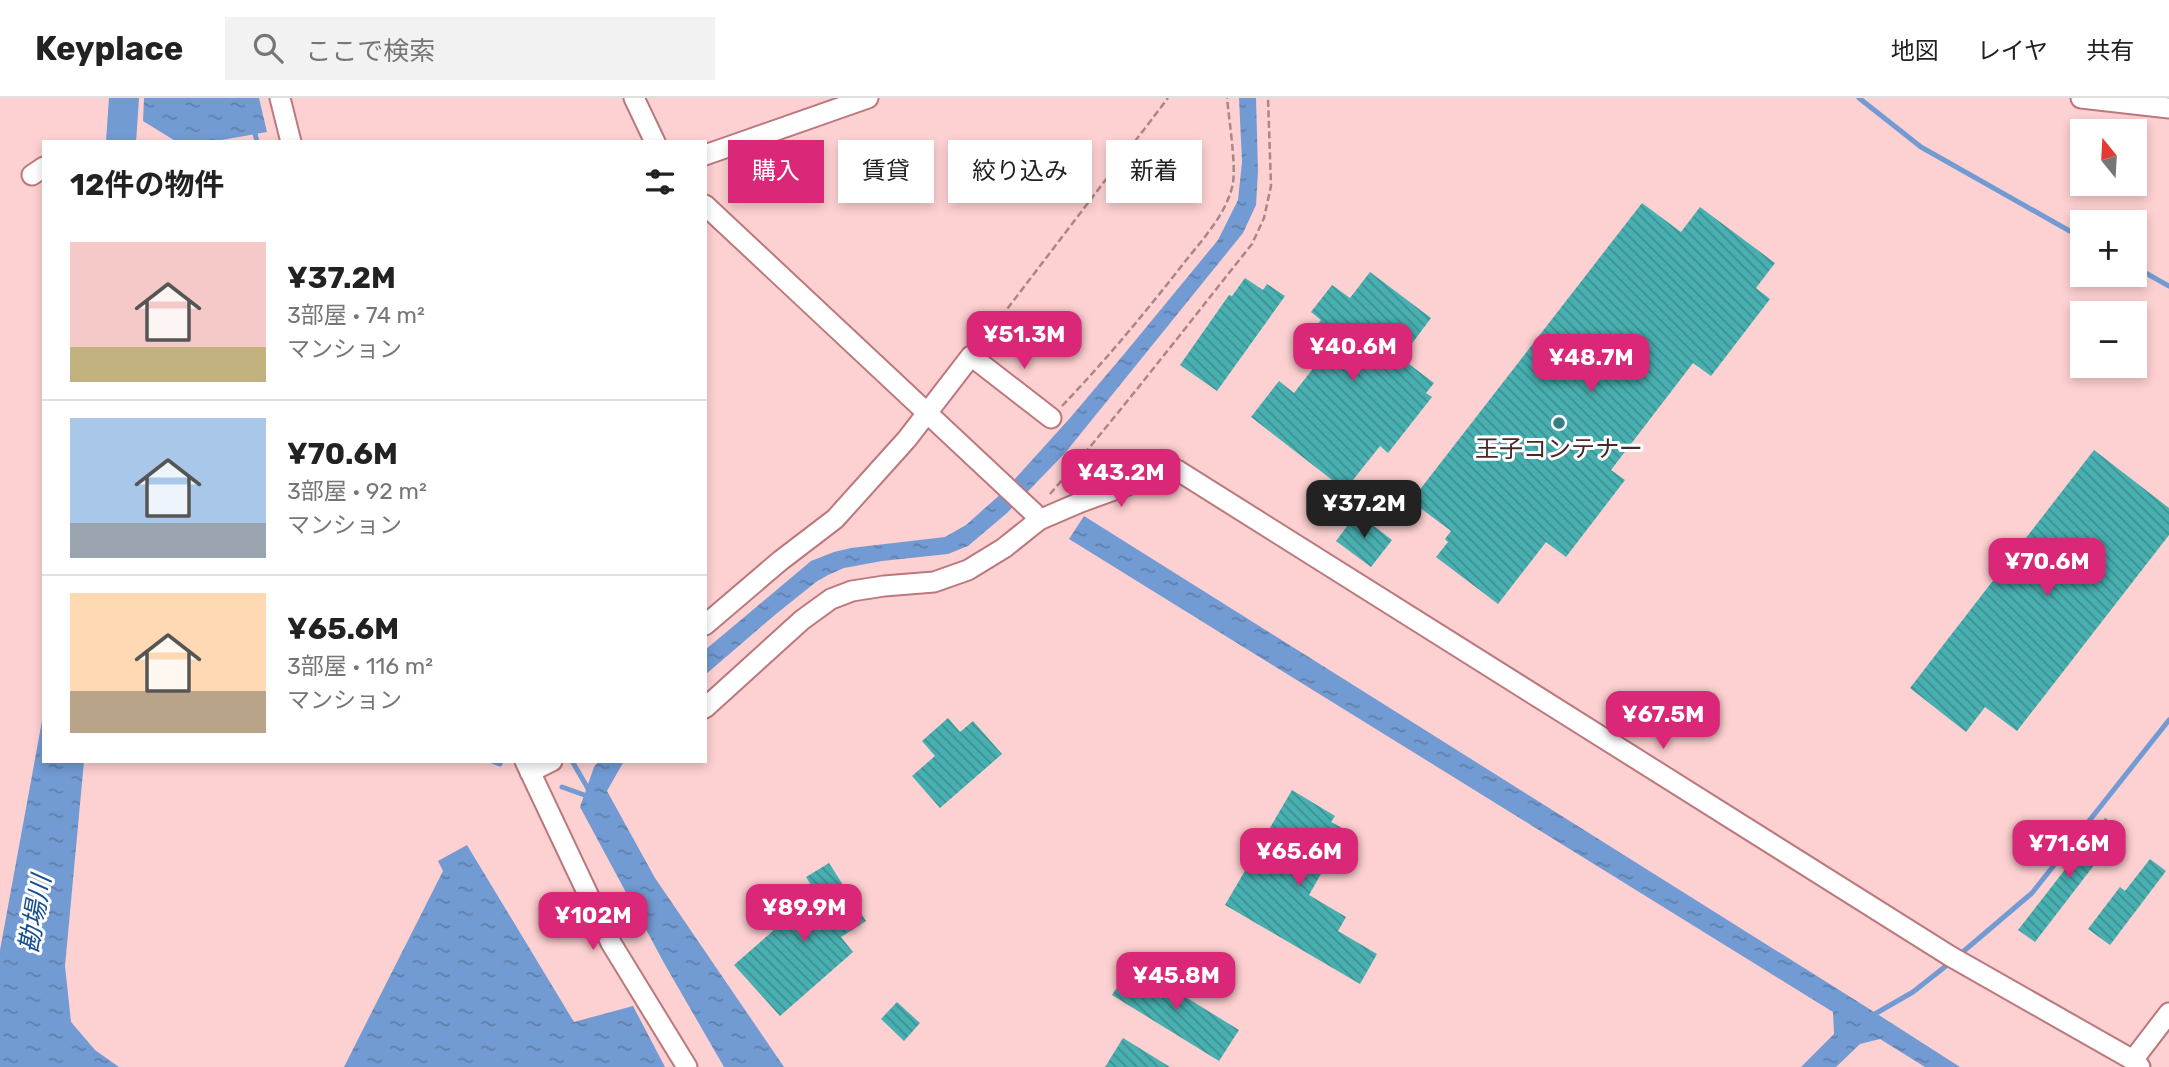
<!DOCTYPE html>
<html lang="ja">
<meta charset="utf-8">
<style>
body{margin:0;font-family:Rubik,"Noto Sans JP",sans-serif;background:#f2f2f2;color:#222;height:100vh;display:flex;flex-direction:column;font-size:26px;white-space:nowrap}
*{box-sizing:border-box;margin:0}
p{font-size:23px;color:#767676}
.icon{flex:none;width:38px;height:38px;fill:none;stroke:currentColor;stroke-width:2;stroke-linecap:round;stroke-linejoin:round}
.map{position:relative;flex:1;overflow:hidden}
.drawer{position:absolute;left:42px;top:42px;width:665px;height:623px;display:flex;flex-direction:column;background:#fff;border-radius:0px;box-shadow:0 4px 10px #0003}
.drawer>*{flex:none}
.top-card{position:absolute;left:728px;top:42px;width:665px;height:63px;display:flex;gap:14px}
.needle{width:46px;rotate:342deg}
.fabs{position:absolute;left:2070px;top:21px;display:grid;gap:14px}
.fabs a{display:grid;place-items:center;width:77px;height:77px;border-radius:0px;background:#fff;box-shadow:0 4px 10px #0003;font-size:35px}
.price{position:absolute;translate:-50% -60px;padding:0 16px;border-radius:14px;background:#db2777;color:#fff;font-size:23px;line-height:46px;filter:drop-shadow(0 2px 4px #0008)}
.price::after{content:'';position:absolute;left:50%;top:42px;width:21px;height:16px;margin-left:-10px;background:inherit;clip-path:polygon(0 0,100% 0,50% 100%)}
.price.selected{background:#222;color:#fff}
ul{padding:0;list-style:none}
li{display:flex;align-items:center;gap:21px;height:175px;padding:0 28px}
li+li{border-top:2px solid #e0e0e0}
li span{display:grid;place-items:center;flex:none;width:196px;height:140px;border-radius:0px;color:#555}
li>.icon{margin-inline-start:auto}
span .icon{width:84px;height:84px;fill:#fffc;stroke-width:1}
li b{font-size:30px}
h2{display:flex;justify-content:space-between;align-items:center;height:84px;padding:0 28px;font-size:30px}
.chip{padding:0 24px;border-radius:0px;background:#fff;box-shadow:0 4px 10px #0003;font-size:24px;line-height:63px}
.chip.selected{background:#db2777;color:#fff}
header{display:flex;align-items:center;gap:42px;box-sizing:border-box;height:98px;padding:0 35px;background:#fff;border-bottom:2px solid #e0e0e0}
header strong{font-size:33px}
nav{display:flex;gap:38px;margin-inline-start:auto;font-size:24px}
.search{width:490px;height:63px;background:#f2f2f2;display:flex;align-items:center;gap:18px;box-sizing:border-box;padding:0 24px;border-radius:0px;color:#767676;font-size:26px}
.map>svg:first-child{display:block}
.water{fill:url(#water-ripples)}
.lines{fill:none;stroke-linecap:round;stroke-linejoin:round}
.stream{stroke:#729bd3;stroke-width:5}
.river{stroke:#729bd3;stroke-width:30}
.building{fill:url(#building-back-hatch)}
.minor-casing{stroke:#bc787c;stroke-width:23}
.path{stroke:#ab8687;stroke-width:2.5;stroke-dasharray:7 3.5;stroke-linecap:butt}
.minor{stroke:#fff;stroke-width:19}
.poi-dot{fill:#367f80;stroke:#fefefe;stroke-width:2.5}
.labels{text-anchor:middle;stroke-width:6;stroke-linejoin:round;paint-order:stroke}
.poi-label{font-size:24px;fill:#462a2b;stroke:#fefefe}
.water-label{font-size:26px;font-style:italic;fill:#164e91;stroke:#fefefe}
</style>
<header>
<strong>Keyplace</strong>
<div class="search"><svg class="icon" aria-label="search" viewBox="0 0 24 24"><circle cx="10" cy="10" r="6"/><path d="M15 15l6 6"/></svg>ここで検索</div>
<nav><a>地図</a><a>レイヤ</a><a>共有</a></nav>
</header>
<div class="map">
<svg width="2169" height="969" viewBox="0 0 2169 969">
<defs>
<pattern id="water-ripples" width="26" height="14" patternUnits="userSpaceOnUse" patternTransform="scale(1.75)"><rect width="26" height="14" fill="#729bd3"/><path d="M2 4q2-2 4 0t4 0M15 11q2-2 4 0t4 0" fill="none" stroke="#5f7fab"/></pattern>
<pattern id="building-back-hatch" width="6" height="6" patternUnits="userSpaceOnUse" patternTransform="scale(1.75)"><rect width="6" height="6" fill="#48b0b1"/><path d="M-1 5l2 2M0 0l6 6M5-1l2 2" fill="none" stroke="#3e8f90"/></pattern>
</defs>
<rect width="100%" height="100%" fill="#fdd0d1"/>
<g class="water">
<polygon points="144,0 259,0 267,34 210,44 177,44 143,23"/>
<polygon points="1239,0 1256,0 1258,73 1256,107 1243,135 1065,355 1007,415 968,448 948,456 882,463 844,470 828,477 816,484 776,516 705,577 705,552 811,463 834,454 851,450 945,439 966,427 1003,394 1070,320 1125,255 1218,142 1238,102 1242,64"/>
<polygon points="1084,418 1871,912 1960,969 1925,969 1880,941 1860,946 1836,969 1801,969 1834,936 1833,914 1069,441"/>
<polygon points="44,612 44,663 84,663 65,868 71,924 95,952 119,969 0,969 0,852"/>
<polygon points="599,663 624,663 607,693 655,780 784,969 724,969 664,865 580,709 594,669"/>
<polygon points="467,747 574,924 633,908 665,969 344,969 443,773 438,763"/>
</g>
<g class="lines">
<g class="stream">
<polyline points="1859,0 1921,49 2082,140"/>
<polyline points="255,35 257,44"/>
<polyline points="2135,169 2169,188"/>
<polyline points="492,663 500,666"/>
<polyline points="572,663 590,694"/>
<polyline points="562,689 590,699"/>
<polyline points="1958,858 2032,795 2169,622"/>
<polyline points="1873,917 1913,894 1951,864"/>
</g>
<polyline class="river" points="121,44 124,0"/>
</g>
<g class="building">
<polygon points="1642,105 1681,134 1700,109 1775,165 1756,190 1770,201 1711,278 1693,265 1611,372 1625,382 1566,459 1546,444 1498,506 1436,459 1448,444 1445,441 1451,433 1411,403"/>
<polygon points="1370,174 1431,220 1401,260 1434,285 1426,295 1432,299 1388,355 1380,348 1345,392 1251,319 1279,283 1294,295 1325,255 1306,241 1321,222 1311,214 1332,187 1350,200"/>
<polygon points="1245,180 1263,192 1267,186 1285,198 1217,293 1180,267 1229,197 1232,198"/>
<polygon points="2094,352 2169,410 2169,437 2017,633 1985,609 1966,634 1910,590"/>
<polygon points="1357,415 1392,442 1371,469 1336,443"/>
<polygon points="948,620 960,634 973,623 1002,656 940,710 912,678 935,658 922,643"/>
<polygon points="1292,692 1335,718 1331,724 1346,732 1309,797 1346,819 1338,833 1377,856 1360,886 1225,807"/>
<polygon points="2105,720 2121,732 2035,844 2018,832"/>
<polygon points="2150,761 2166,773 2110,847 2088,831 2120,789 2125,793"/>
<polygon points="829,765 866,823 841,839 853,854 780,918 734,867 816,795 806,779"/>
<polygon points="1132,866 1239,932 1219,963 1112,897"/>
<polygon points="897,904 920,925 904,943 881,921"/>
<polygon points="1123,940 1170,969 1105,969"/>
</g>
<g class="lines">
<g class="minor-casing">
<g id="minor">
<polyline points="280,0 291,44"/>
<polyline points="634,0 655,44"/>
<polyline points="2081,0 2169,10"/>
<polyline points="705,57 868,0"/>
<polyline points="32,77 44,69"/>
<polyline points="705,107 1034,415 1039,422"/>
<polyline points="705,527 780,463 835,421 907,341 971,258 1051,320"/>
<polyline points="705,610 802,522 831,501 852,493 884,488 934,484 968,472 1004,450 1039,422 1081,404 1147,380 1177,372 1950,858 2133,962 2140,969"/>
<polyline points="525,663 611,845 687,969"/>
<polyline points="530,674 552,663"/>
<polyline points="2133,962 2169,915"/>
</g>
</g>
<g class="path">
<polyline points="982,244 1168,0"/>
<path d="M1062 308C1105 263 1145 215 1183 166 1202 142 1227 116 1233 85 1236 65 1229 22 1227 0"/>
<path d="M1050 396C1120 315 1185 230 1252 146L1264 120 1271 88 1268 0"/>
</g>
<use href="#minor" class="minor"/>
</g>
<circle class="poi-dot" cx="1559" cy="325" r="7"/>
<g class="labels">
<g class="poi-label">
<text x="1559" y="359">王子コンテナー</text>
</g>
<g class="water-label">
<text transform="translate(35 816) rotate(-80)" y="9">勘場川</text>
</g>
</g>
</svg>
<div class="fabs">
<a><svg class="needle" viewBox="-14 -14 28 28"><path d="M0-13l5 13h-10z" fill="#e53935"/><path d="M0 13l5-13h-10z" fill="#767676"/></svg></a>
<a>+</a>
<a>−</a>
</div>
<b class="price" style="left:1024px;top:273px">¥51.3M</b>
<b class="price" style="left:1353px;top:285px">¥40.6M</b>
<b class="price" style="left:1591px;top:296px">¥48.7M</b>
<b class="price" style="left:1121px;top:411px">¥43.2M</b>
<b class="price selected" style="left:1364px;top:442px">¥37.2M</b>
<b class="price" style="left:2047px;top:500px">¥70.6M</b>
<b class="price" style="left:1663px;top:653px">¥67.5M</b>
<b class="price" style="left:2069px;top:782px">¥71.6M</b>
<b class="price" style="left:1299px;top:790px">¥65.6M</b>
<b class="price" style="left:804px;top:846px">¥89.9M</b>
<b class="price" style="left:593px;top:854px">¥102M</b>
<b class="price" style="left:1176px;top:914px">¥45.8M</b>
<div class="top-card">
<a class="chip selected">購入</a>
<a class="chip">賃貸</a>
<a class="chip">絞り込み</a>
<a class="chip">新着</a>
</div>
<section class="drawer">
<h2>12件の物件<svg class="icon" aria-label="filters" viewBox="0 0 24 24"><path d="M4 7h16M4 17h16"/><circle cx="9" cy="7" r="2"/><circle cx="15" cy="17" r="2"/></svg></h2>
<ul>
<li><span style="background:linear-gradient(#f6c9c9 75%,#c2b280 0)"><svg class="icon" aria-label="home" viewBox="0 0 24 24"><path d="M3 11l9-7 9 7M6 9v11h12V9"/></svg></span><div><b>¥37.2M</b><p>3部屋 · 74 m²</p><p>マンション</p></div></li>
<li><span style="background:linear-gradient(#a9c7e8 75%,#9aa5b1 0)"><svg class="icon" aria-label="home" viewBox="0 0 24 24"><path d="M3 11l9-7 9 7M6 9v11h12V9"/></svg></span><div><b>¥70.6M</b><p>3部屋 · 92 m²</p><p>マンション</p></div></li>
<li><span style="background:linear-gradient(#ffd9b3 70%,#b9a48a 0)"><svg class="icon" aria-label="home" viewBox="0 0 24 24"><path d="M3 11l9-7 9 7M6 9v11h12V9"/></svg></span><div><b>¥65.6M</b><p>3部屋 · 116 m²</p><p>マンション</p></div></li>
</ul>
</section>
</div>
